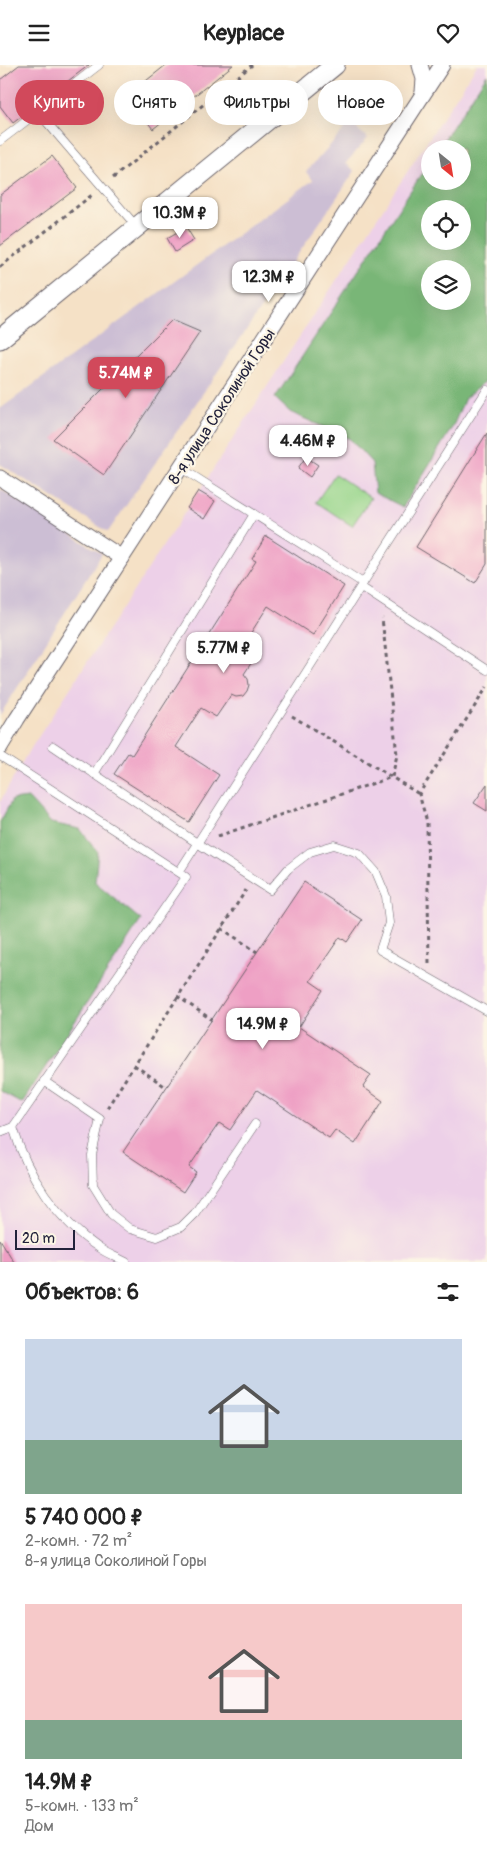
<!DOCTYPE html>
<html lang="ru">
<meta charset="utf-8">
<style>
body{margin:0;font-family:Pangolin,sans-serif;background:#f2f2f2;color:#222;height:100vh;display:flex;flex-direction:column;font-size:19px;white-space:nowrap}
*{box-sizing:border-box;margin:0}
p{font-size:16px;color:#767676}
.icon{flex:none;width:28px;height:28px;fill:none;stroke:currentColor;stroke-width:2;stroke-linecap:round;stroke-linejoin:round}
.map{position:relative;height:1197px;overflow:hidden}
.drawer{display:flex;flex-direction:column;background:#fff;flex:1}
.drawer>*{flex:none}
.guide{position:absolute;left:15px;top:15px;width:458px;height:45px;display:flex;gap:10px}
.needle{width:32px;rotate:150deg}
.buttons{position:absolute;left:421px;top:75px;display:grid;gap:10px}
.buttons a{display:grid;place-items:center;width:50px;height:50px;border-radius:50%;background:#fff;box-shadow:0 5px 20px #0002;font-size:25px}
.scale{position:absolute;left:15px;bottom:12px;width:60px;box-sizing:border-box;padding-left:5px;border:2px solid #22223b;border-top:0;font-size:14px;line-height:18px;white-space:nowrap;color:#22223b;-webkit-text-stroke:4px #fcf5e5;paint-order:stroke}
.price{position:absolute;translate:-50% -42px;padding:0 11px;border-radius:10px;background:#fff;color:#222;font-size:16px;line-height:32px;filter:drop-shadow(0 1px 2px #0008)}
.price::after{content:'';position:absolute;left:50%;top:30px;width:15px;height:11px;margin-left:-8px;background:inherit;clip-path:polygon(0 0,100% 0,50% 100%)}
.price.active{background:#d1495b;color:#fff}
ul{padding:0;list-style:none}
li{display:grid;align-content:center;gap:10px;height:265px;padding:0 25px}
li span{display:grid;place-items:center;height:155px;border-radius:0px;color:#555}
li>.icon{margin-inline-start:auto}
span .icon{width:90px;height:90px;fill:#fffc;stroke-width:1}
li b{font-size:21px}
h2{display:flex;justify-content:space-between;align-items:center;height:60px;padding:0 25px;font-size:21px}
.pill{padding:0 18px;border-radius:22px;background:#fff;box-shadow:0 5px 20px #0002;font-size:18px;line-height:45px}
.pill.active{background:#d1495b;color:#fff}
header{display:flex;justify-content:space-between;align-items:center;height:65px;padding:0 25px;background:#fff;font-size:22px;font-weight:700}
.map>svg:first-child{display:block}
.built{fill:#edd0e8;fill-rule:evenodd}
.industrial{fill:#ccbed4}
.green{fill:#97d58b;stroke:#5c7c63}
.forest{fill:#79b677;stroke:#4e6c59;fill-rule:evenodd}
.building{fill:#ee9fc4}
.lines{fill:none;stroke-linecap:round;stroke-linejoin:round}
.service-casing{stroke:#6c656c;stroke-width:9}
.minor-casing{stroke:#6c656c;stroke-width:17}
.tertiary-casing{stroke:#6c656c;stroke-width:21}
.path{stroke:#6c656c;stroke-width:3;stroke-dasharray:4 4;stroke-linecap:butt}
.service{stroke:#fff;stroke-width:8}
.minor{stroke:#fff;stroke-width:15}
.tertiary{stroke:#fff;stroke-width:19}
.labels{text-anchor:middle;stroke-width:4.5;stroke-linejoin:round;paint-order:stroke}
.street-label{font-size:16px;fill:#22223b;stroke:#fcf5e5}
</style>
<header><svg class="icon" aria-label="menu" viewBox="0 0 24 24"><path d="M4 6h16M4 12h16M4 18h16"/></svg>Keyplace<svg class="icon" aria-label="heart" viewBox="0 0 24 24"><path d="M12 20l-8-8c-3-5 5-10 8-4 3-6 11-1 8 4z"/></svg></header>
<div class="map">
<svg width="487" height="1197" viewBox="0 0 487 1197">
<rect width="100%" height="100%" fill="#fcf5e5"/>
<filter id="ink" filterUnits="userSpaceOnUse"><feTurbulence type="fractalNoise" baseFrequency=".02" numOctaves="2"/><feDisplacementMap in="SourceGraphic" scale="10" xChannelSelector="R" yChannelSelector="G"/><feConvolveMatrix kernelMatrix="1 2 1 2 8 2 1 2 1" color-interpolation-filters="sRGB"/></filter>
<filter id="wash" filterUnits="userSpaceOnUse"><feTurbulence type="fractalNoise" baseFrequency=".0096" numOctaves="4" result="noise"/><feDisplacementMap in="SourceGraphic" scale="20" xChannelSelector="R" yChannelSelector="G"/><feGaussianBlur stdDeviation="1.12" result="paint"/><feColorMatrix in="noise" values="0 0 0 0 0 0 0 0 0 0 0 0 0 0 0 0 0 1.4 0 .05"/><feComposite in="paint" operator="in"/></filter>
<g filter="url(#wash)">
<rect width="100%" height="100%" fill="#f5e1c6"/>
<path class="built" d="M477 0H487V1197H0V737L24 694ZM430 84H462V116H430ZM430 144H462V176H430ZM430 204H462V236H430Z"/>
<g class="industrial">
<polygon points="350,58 368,73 346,98 355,106 108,467 0,399 0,344 313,115 306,107"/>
<polygon points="0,424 102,489 0,650"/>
</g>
<polygon class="green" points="335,409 371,433 352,461 316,437"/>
<g class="forest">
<path d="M487 9V315L465 333 453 361 403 442 375 428 372 398 350 374 290 347 275 333 430 96V116H462V84H438ZM430 144H462V176H430ZM430 204H462V236H430Z"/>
<polygon points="28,733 51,758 80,764 98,787 95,817 141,855 22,1038 0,1026 0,757 12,735"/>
</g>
<g id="blocks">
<g class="building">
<polygon points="19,0 89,0 13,58 0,41 0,15"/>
<polygon points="166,0 233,0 153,64 127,31"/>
<polygon points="52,91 77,123 0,181 0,130"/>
<polygon points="186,162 194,175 175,187 167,173"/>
<polygon points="172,255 200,267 104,410 53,374"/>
<polygon points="487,368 487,499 475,518 416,482"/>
<polygon points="306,392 318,400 310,412 298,403"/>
<polygon points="198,426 215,436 204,454 187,443"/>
<polygon points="266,471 344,521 313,570 268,541 245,577 259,586 244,609 248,614 249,620 247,626 243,631 236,632 231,630 216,652 201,643 176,682 219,710 189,757 114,709 128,688 132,690 256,496 252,494"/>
<polygon points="487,719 487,746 474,738"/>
<polygon points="304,817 362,855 347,877 340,872 310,916 323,925 299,962 371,1010 363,1022 383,1036 355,1079 335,1065 329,1073 257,1025 230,1065 219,1058 189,1102 196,1107 183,1127 123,1087"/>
<polygon points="0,1174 14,1197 0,1197"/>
</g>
</g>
</g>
<g filter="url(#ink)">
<use href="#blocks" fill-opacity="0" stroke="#6c656c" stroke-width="1"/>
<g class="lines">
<g class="service-casing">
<g id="service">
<polyline points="99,0 38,47 136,161"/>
<polyline points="0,76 38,47"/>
<polyline points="363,518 487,325"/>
<polyline points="361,522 487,605"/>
<polyline points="53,681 197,778 270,825 288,804 310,787 334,780 359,788 376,807 386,831 389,858 380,885 487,946"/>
<polyline points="0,691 186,812 13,1062 0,1067"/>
<polyline points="94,709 254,449"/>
<polyline points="179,807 363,518 181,403"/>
<polyline points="44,1016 100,1054 92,1090 93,1120 111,1149 130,1164 157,1172 181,1162 195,1148 255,1059"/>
<path d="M13 1062C27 1110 56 1154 99 1183 107 1189 117 1192 126 1197"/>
</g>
</g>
<g class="minor-casing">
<g id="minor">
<polyline points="420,0 424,14 423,27"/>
<polyline points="0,413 122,493"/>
<polyline points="0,682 17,654 442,0"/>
</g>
</g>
<g class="tertiary-casing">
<polyline id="tertiary" points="0,274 335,0"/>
</g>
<g class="path">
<polyline points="113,113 252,0"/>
<polyline points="0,202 92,130"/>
<polyline points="292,651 419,729"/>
<polyline points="218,771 392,712 397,690 382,553"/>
<polyline points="221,863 257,887"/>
<polyline points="429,898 427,757 419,729 487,622"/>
<polyline points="177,931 212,955"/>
<polyline points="134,1000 166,1022"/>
<polyline points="107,1043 246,825"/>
</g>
<use href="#service" class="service"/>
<use href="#minor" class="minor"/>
<use href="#tertiary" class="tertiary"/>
</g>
</g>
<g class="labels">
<g class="street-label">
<text transform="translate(221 341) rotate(-57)" y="6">8-я улица Соколиной Горы</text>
</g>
</g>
</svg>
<div class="buttons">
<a><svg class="needle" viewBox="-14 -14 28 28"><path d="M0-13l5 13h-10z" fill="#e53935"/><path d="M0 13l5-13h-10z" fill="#767676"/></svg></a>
<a><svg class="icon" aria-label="locate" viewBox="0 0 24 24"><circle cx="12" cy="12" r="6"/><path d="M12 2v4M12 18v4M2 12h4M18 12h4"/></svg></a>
<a><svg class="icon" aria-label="layers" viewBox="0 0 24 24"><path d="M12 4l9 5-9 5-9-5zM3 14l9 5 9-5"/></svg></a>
</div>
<div class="scale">20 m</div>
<b class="price" style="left:180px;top:174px">10.3M ₽</b>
<b class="price" style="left:269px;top:238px">12.3M ₽</b>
<b class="price active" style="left:126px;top:334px">5.74M ₽</b>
<b class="price" style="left:308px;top:402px">4.46M ₽</b>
<b class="price" style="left:224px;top:609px">5.77M ₽</b>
<b class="price" style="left:263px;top:985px">14.9M ₽</b>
<div class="guide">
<a class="pill active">Купить</a>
<a class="pill">Снять</a>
<a class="pill">Фильтры</a>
<a class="pill">Новое</a>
</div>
</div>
<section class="drawer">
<h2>Объектов: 6<svg class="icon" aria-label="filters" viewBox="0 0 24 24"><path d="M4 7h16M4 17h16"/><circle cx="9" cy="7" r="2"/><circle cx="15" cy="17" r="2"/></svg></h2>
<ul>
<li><span style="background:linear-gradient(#c9d6e8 65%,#7fa58c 0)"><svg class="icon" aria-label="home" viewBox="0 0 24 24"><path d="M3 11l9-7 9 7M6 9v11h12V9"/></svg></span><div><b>5 740 000 ₽</b><p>2-комн. · 72 m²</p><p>8-я улица Соколиной Горы</p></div></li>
<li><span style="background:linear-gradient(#f6c9c9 75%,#7fa58c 0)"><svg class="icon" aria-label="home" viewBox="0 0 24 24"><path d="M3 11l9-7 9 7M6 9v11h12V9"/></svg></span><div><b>14.9M ₽</b><p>5-комн. · 133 m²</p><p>Дом</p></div></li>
</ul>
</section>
